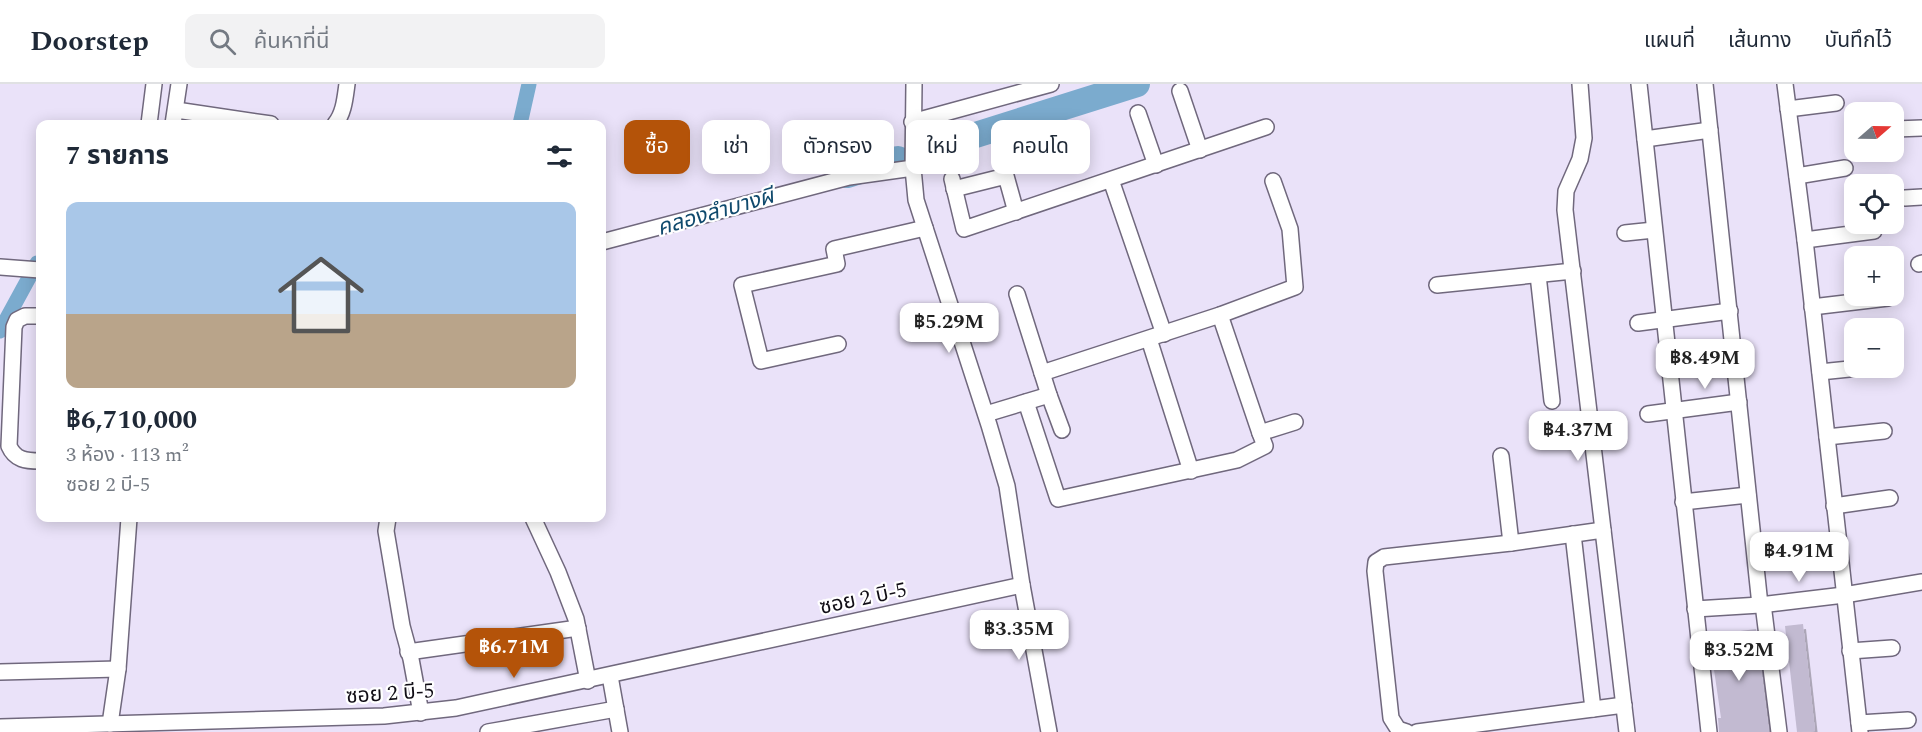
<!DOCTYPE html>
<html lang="th">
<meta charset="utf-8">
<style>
body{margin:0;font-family:Spectral,"Noto Sans Thai",serif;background:#f2f2f3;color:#1f2937;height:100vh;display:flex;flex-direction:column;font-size:22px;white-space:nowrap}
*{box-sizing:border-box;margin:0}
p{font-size:20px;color:#747a83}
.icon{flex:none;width:33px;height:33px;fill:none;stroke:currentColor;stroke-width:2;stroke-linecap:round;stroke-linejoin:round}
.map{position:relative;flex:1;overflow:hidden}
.panel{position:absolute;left:36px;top:36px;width:570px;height:402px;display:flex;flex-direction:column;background:#fff;border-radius:12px;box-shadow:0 3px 15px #0003}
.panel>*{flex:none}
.banner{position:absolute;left:624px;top:36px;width:570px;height:54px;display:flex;gap:12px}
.needle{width:39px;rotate:70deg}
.buttons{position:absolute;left:1844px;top:18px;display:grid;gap:12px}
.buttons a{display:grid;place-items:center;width:60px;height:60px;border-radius:12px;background:#fff;box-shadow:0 3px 15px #0003;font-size:30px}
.price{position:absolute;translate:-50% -51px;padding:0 14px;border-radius:12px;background:#fff;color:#222;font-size:20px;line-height:39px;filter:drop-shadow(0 2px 3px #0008)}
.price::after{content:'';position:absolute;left:50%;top:36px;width:18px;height:14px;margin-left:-9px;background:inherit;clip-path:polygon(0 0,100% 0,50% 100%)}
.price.active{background:#b45309;color:#fff}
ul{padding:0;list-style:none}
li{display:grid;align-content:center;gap:12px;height:318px;padding:0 30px}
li+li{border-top:2px solid #e0e1e3}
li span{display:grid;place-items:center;height:186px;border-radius:12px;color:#555}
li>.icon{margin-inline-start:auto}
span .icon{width:108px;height:108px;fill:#fffc;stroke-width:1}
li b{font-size:26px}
h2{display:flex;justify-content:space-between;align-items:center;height:72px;padding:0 30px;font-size:26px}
.tag{padding:0 21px;border-radius:12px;background:#fff;box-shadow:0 3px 15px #0003;font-size:21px;line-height:54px}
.tag.active{background:#b45309;color:#fff}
header{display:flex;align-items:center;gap:36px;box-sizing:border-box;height:84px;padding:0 30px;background:#fff;border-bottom:2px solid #e0e1e3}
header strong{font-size:28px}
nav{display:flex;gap:33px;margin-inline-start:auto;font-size:21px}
.search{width:420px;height:54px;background:#f2f2f3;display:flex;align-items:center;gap:15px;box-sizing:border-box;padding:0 21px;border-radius:12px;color:#747a83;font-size:22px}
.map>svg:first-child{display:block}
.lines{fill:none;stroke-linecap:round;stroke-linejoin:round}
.canal{stroke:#7babce;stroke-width:15}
.river{stroke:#7babce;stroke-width:26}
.building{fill:#c2bad1;filter:url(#shadow)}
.minor-casing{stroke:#70687d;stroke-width:18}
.minor{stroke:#fff;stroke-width:15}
.labels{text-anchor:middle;stroke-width:4.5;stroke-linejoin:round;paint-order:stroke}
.street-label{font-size:21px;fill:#110e16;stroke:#fff}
.water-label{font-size:22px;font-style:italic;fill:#104a6d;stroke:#fff}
</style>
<header>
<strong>Doorstep</strong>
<div class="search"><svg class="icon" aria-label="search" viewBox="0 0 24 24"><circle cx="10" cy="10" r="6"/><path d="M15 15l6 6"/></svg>ค้นหาที่นี่</div>
<nav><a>แผนที่</a><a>เส้นทาง</a><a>บันทึกไว้</a></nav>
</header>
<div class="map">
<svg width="1922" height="648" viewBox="0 0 1922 648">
<defs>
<filter id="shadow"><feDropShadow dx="3" dy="5" stdDeviation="0" flood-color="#0004"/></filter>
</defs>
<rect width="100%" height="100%" fill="#eae2f9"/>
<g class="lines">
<g class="canal">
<polyline points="520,40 529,0"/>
<polyline points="0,247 37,179"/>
</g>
<g class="river">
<polyline points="928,66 1137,0"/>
<polyline points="847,91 898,75"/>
</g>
</g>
<g class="building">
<polygon points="1803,540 1815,647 1797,648 1785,542"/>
<polygon points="1756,545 1769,648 1719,648 1718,634 1721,634 1709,551"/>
</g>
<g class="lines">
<g class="minor-casing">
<g id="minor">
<polyline points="914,0 913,84 916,116 989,341 1007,402 1022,501 1049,648"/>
<polyline points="1580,0 1584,54 1580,75 1566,107 1565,126 1627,648"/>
<polyline points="1639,0 1709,648"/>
<polyline points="1705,0 1760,521"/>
<polyline points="1785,0 1805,156 1860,648"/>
<polyline points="1180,7 1200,66"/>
<polyline points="1788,25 1836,19"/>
<polyline points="176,26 271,40"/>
<polyline points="1138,29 1156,81"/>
<polyline points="912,38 1051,0"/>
<polyline points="149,40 154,0"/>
<polyline points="173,40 179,0"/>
<path d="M335 40C344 29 345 14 347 0"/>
<polyline points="1895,45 1922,44"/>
<polyline points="1645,55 1710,46"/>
<polyline points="1797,92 1845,84"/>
<polyline points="952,95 964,145 1266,43"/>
<polyline points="1111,96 1164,250"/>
<polyline points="954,105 1006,92 1016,128"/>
<polyline points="1905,114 1922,113"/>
<polyline points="1625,149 1654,146"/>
<polyline points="1805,156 1874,147"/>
<polyline points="602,158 849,93 913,84"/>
<polyline points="1919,180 1922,179"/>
<polyline points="0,183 40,186"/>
<polyline points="1538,191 1552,317"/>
<polyline points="1437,201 1573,187"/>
<polyline points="1017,210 1049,311 1062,346"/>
<polyline points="1812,223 1888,214"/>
<polyline points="1220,231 1260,349"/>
<path d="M40 232H25L17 236 14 243 9 362C15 376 26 377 40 377"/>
<polyline points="1638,239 1730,227"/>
<polyline points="1149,255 1191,387"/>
<polyline points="838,260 761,277 742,201 837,180 834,165 925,144"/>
<polyline points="1820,288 1859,284"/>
<polyline points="1042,289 1220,231 1295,203 1290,145 1273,97"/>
<polyline points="1026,318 1058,415 1237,376 1265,362 1260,349 1295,338"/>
<polyline points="986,330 1049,311"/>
<polyline points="1648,330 1739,318"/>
<polyline points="1827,353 1884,347"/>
<polyline points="1501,372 1511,459"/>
<polyline points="1683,418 1748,411"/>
<polyline points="1834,422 1890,414"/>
<polyline points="388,434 386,447 402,542 411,575 421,629"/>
<polyline points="533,434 558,488 576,535 588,597"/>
<polyline points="1573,450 1593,625"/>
<polyline points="1763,520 1779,648"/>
<polyline points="1695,525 1760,521 1844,511 1922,498"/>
<polyline points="1850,567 1892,564"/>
<polyline points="408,568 578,544"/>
<polyline points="0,588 118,585"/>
<polyline points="610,592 620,648"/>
<polyline points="1859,639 1908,636"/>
<polyline points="110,640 118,585 129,434"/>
<polyline points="0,643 384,632 456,624 1022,501"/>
<polyline points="488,648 616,625"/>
<polyline points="1407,648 1398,645 1391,634 1375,487 1376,478 1384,473 1511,459 1603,446"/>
<polyline points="1417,648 1624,621"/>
</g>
</g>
<use href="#minor" class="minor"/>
</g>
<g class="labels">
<g class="street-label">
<text transform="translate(863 514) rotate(-12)" y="7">ซอย 2 บี-5</text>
<text transform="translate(390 609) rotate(-4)" y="7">ซอย 2 บี-5</text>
</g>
<g class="water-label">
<text transform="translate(715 127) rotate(-16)" y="8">คลองลำบางผี</text>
</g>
</g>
</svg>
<div class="buttons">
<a><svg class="needle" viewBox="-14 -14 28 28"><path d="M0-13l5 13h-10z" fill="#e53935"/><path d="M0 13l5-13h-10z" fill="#747a83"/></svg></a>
<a><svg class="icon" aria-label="locate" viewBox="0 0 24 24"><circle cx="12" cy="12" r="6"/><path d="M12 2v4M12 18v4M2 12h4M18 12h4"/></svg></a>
<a>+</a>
<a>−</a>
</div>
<b class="price" style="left:949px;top:270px">฿5.29M</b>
<b class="price" style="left:1705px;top:306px">฿8.49M</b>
<b class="price" style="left:1578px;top:378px">฿4.37M</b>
<b class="price" style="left:1799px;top:499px">฿4.91M</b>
<b class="price" style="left:1019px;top:577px">฿3.35M</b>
<b class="price active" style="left:514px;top:595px">฿6.71M</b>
<b class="price" style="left:1739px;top:598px">฿3.52M</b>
<div class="banner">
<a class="tag active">ซื้อ</a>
<a class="tag">เช่า</a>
<a class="tag">ตัวกรอง</a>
<a class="tag">ใหม่</a>
<a class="tag">คอนโด</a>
</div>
<section class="panel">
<h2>7 รายการ<svg class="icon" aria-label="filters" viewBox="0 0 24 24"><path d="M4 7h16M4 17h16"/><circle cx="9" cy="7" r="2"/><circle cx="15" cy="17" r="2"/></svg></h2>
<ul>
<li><span style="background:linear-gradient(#a9c7e8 60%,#b9a48a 0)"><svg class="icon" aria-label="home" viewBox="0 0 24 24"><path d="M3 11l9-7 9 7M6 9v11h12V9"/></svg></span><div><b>฿6,710,000</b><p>3 ห้อง · 113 m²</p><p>ซอย 2 บี-5</p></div></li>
</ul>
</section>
</div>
